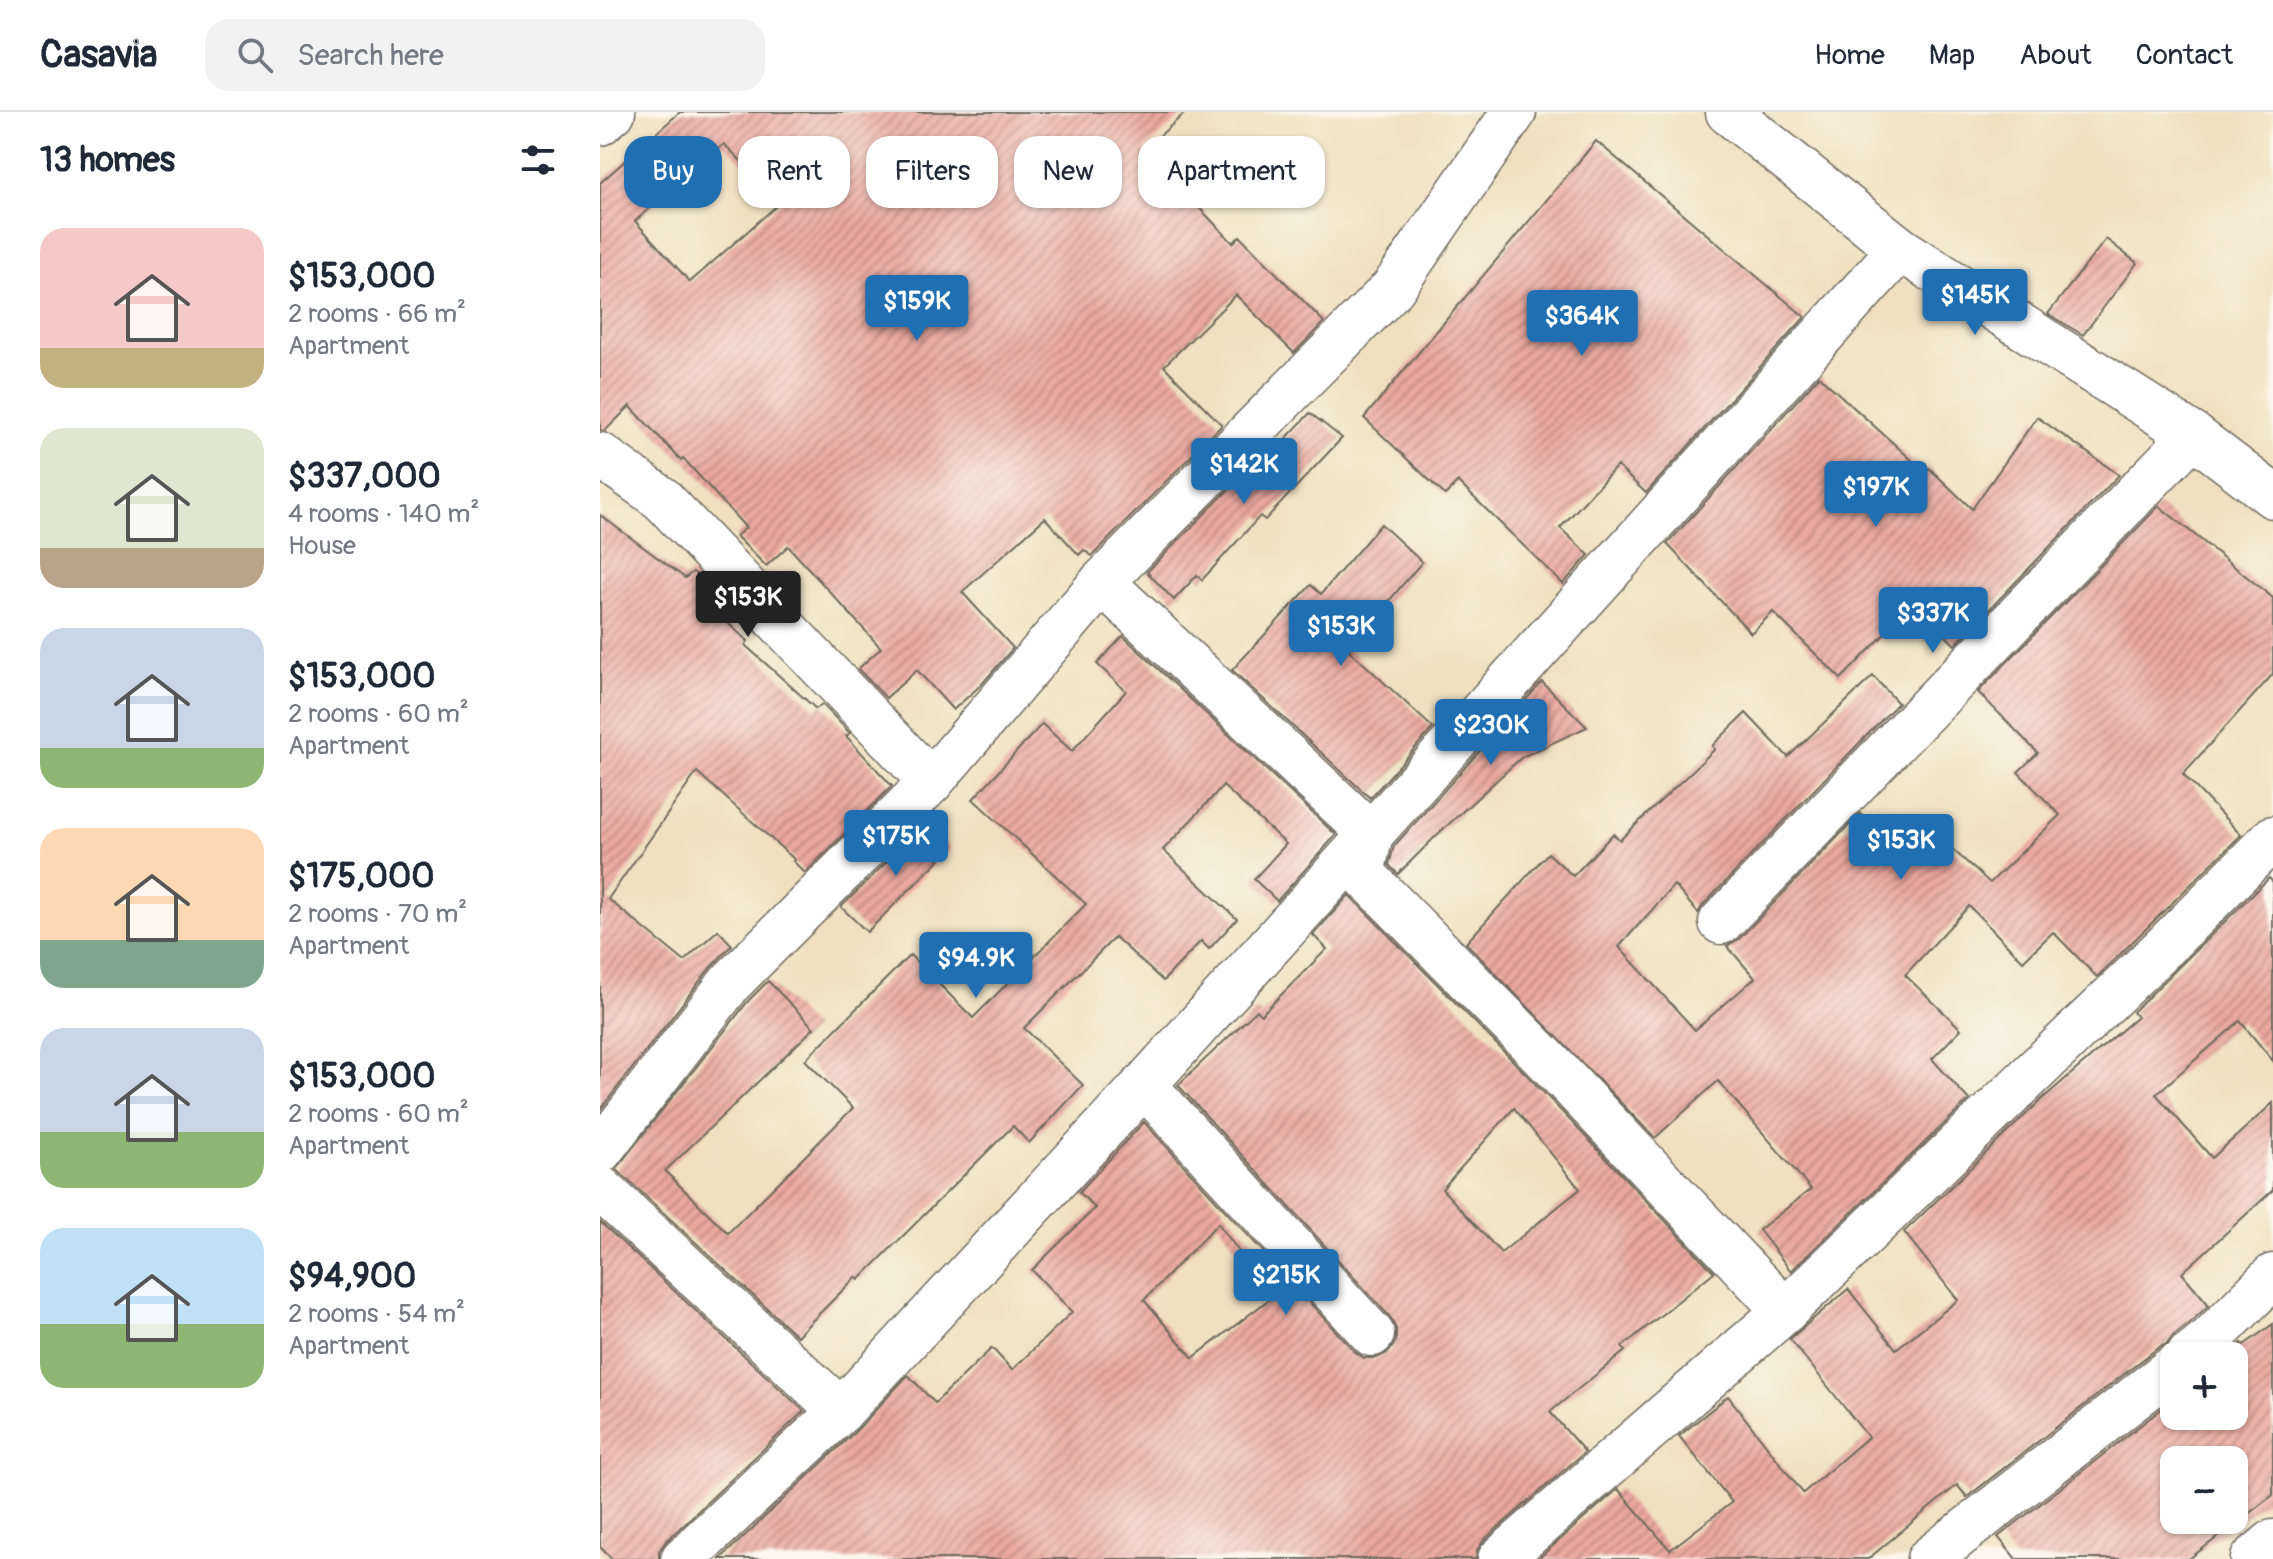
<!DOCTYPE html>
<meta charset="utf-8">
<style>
body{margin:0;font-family:Pangolin,sans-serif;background:#f2f2f3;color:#1f2937;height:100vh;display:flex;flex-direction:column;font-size:30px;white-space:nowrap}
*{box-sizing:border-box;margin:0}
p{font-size:26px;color:#747a83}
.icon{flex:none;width:44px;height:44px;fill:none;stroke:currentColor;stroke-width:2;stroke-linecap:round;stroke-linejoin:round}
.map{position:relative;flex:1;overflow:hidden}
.side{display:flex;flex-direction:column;background:#fff;width:600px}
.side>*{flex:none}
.banner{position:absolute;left:24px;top:24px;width:760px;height:72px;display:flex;gap:16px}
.buttons{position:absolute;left:1560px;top:1230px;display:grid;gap:16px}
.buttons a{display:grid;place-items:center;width:88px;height:88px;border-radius:16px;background:#fff;box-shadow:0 2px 6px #0004;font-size:40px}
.price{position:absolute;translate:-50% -68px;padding:0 18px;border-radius:8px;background:#1f6fb2;color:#fff;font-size:26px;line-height:52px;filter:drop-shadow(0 2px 4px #0008)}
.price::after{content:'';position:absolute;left:50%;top:48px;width:24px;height:18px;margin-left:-12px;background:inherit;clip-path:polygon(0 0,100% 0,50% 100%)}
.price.selected{background:#222;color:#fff}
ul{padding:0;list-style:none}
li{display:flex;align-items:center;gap:24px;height:200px;padding:0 40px}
li span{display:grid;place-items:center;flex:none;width:224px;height:160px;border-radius:24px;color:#555}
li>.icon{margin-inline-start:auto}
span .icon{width:96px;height:96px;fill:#fffc;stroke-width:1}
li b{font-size:34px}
h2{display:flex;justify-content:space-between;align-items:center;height:96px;padding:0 40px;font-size:34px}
.chip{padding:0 28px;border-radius:24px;background:#fff;box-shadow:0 2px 6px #0004;font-size:28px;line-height:72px}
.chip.selected{background:#1f6fb2;color:#fff}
header{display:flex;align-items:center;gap:48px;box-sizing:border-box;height:112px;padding:0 40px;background:#fff;border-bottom:2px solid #e0e1e3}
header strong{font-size:38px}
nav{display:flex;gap:44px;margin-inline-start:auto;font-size:28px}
.search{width:560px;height:72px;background:#f2f2f3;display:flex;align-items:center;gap:20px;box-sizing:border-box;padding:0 28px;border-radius:24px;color:#747a83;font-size:30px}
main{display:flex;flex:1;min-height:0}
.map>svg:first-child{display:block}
.building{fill:url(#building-hatch);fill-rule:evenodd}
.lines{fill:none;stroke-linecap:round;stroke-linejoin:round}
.street-casing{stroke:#706a5f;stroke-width:47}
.secondary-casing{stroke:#706a5f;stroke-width:47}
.street{stroke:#fff;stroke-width:44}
.secondary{stroke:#fff;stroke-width:44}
</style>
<header>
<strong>Casavia</strong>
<div class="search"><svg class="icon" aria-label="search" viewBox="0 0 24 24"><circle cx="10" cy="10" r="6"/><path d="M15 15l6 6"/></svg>Search here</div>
<nav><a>Home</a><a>Map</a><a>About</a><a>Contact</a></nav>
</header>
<main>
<section class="side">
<h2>13 homes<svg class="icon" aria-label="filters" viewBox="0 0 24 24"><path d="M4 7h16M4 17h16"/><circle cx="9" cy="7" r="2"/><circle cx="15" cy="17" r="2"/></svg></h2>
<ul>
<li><span style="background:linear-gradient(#f6c9c9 75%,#c2b280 0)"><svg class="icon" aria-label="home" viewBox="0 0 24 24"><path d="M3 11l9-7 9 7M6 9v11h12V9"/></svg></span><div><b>$153,000</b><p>2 rooms · 66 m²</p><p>Apartment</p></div></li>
<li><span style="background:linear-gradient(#dfe7d0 75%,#b9a48a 0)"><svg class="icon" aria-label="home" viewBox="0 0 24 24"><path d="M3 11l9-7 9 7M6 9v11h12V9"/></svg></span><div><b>$337,000</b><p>4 rooms · 140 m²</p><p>House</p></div></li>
<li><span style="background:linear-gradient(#c9d6e8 75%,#8fb573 0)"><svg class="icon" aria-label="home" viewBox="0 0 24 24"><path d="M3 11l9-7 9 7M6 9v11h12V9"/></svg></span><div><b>$153,000</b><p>2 rooms · 60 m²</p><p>Apartment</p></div></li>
<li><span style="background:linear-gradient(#ffd9b3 70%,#7fa58c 0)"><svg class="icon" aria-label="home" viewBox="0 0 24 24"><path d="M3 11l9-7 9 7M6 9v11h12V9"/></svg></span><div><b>$175,000</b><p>2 rooms · 70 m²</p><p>Apartment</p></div></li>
<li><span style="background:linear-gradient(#c9d6e8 65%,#8fb573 0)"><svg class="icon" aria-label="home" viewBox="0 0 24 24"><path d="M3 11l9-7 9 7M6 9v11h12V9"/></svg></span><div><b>$153,000</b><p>2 rooms · 60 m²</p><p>Apartment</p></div></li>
<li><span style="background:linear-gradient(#bfe0f5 60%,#8fb573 0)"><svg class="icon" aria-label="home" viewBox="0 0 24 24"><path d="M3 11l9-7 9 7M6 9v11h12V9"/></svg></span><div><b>$94,900</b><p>2 rooms · 54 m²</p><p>Apartment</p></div></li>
</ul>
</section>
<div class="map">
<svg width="1673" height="1447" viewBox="0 0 1673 1447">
<defs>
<pattern id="building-hatch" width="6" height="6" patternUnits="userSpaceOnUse" patternTransform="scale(2)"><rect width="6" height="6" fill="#eaa8a0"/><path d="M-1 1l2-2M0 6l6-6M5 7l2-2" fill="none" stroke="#be8983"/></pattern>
</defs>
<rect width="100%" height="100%" fill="#fbf7ec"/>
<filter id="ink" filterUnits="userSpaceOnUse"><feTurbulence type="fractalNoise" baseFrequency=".0125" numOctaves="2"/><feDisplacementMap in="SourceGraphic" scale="16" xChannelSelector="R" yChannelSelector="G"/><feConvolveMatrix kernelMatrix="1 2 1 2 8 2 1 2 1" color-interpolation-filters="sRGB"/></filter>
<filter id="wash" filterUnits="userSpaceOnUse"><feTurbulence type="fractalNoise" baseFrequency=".006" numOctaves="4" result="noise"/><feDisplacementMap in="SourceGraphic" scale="32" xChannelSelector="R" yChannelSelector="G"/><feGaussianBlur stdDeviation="1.8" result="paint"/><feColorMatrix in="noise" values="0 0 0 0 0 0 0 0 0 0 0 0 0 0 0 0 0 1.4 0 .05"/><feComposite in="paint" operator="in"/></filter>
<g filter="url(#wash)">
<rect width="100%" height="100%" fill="#f0e0c0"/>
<g id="blocks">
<g class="building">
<path d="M80 0H586L544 38 633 131 640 124 724 210 694 241 636 183 564 254 622 313 492 444 484 438 479 443 445 406 362 480 413 536 382 572 353 598 317 558 286 586 258 557 281 536 188 434 166 454 136 424 146 416 83 346 81 348 30 294 5 319 0 318V71ZM124 32 182 89 90 170 35 109Z"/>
<polygon points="996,29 1205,205 1046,381 1017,354 960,416 989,443 963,472 858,370 845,383 764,306"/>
<polygon points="1506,127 1537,151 1483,223 1448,202"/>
<polygon points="1219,264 1325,360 1329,356 1372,397 1437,305 1519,363 1355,533 1314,492 1241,567 1173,500 1151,521 1067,432"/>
<polygon points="710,301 742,326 665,408 660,404 602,468 597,463 574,488 547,460 657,349 661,353"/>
<polygon points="1559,394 1673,486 1673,562 1583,662 1641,723 1497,865 1453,820 1423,849 1369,794 1305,863 1361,917 1332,947 1369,988 1191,1159 1159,1118 1211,1077 1118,969 1055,1026 866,831 948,741 973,764 1013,722 1020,728 1115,637 1112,634 1146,601 1188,645 1273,564 1298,591 1103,793 1098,801 1074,773 1019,835 1095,918 1155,866 1127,834 1139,827 1260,702 1309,746 1333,720 1390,771 1460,703 1418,660 1438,641 1378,580"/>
<polygon points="0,403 85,466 93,460 105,469 126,490 115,500 148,529 145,533 216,597 222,592 250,621 246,624 292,674 205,761 193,749 195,748 97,660 8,787 84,849 118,818 132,833 110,856 0,998"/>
<polygon points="781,412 822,450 748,537 833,616 770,686 632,558 711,473 721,482"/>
<polygon points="523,524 736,723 677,789 654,767 686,732 623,674 563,738 637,807 609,837 601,829 563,869 515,825 424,916 483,973 429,1031 413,1014 259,1168 256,1165 197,1224 16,1057 149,888 168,869 214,916 65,1059 128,1121 253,996 205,948 310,843 373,906 486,792 373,687 442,612 472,639 526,579 497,552"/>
<polygon points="942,570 987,615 922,645 838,722 798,762 789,753 794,734"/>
<polygon points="326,711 350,737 267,820 241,795"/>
<polygon points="1669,766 1673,770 1673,949 1640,909 1556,982 1612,1046 1673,991 1673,1078 1582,1161 1609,1193 1594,1207 1573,1224 1567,1232 1559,1235 1367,1385 1357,1373 1268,1447 938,1447 1018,1377 1070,1438 1132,1390 1079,1324 1128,1284 1203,1381 1268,1325 1190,1227 1248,1177 1296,1237 1358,1188 1304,1120 1441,988 1537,905 1533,900"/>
<path d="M749 783 926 962 1114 1160 1022 1235 1025 1239 950 1300 985 1340 884 1428 877 1438 876 1447H120L258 1317 308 1263 335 1291 392 1236 412 1258 472 1200 432 1158 495 1096 479 1080 544 1010 754 1239 764 1246H777L789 1240 796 1229V1217L790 1205 578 973 657 898 661 903 727 837 713 823ZM914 996 980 1077 901 1141 842 1077ZM618 1111 672 1185 593 1246 544 1188Z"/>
<polygon points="0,1110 204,1299 66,1429 59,1439 59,1447 12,1447 0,1435"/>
<path d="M1673 1212V1383L1589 1447H1416L1398 1425 1574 1287V1304H1634V1244H1628L1642 1231 1644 1233ZM1574 1348H1634V1408H1574Z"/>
</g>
</g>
</g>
<g filter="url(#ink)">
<use href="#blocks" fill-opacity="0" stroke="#706a5f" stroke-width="2"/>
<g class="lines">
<g class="street-casing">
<g id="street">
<polyline points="1128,0 1300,137 1593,323 1673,384"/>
<polyline points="0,11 13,0"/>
<polyline points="0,343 62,387 331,670"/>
<polyline points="502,470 771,722 762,761 944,945 1185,1199"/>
<polyline points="1121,810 1593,323"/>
<polyline points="544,973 772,1222"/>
<polyline points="0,1039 130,871 331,670 502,470 793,176 914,0"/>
<polyline points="0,1076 241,1299"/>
<polyline points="1588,1244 1611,1226 1673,1164"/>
<polyline points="83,1447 241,1299 544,973 1300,137"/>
<polyline points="900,1447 1185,1199 1562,837 1673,726"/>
<polyline points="1329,1447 1574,1255"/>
</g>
</g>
<g class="secondary-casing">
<polyline id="secondary" points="1653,1447 1673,1430"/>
</g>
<use href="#street" class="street"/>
<use href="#secondary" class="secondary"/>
</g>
</g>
</svg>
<div class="buttons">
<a>+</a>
<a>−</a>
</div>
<b class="price" style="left:1375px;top:225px">$145K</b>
<b class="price" style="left:317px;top:231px">$159K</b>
<b class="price" style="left:982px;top:246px">$364K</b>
<b class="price" style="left:644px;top:394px">$142K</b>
<b class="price" style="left:1276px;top:417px">$197K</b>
<b class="price selected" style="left:148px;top:527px">$153K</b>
<b class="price" style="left:1333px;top:543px">$337K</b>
<b class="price" style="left:741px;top:556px">$153K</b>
<b class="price" style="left:891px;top:655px">$230K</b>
<b class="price" style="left:296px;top:766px">$175K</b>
<b class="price" style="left:1301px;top:770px">$153K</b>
<b class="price" style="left:376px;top:888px">$94.9K</b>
<b class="price" style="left:686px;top:1205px">$215K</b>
<div class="banner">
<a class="chip selected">Buy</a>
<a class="chip">Rent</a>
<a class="chip">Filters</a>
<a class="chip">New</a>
<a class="chip">Apartment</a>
</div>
</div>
</main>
